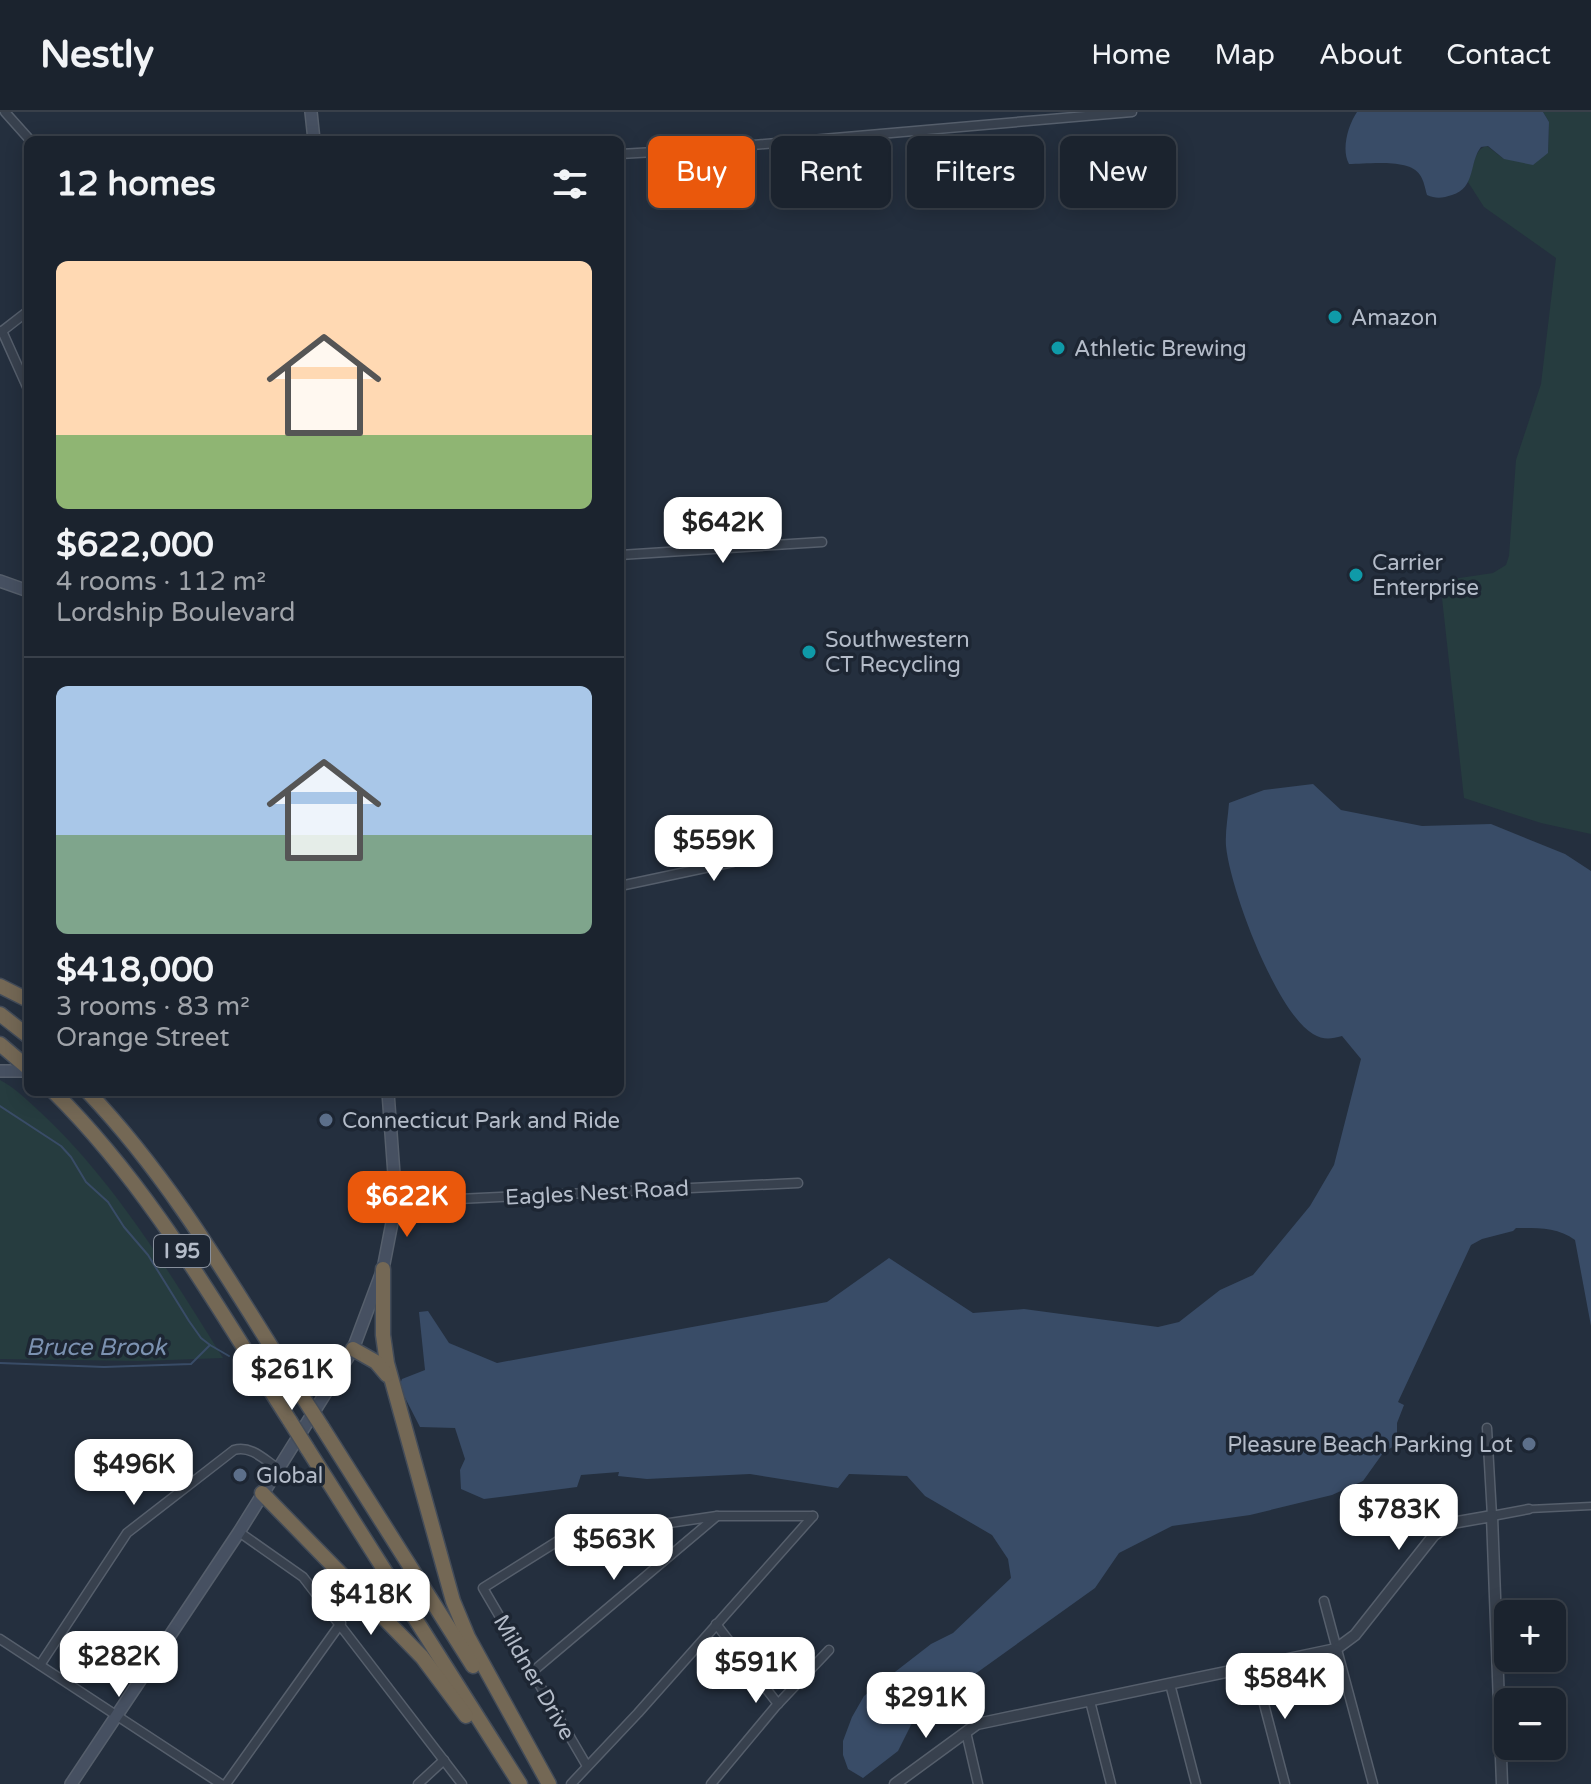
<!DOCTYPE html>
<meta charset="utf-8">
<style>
body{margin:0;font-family:"Varela Round",sans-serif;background:#242b36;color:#f1f3f6;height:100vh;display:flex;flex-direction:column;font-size:30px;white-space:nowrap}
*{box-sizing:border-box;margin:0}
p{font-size:26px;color:#a0a4aa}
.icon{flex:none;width:44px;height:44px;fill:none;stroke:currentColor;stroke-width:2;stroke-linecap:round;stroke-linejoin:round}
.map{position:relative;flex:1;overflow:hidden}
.details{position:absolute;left:24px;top:24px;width:600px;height:960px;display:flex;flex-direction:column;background:#1b232e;border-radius:12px;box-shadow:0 4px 20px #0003,0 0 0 2px #39404a}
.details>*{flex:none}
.hud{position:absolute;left:648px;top:24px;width:760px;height:72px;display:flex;gap:16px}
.buttons{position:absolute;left:1494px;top:1488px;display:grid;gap:16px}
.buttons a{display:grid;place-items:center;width:72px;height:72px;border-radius:12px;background:#1b232e;box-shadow:0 4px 20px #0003,0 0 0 2px #39404a;font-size:40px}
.price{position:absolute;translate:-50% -68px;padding:0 18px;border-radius:16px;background:#fff;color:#222;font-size:26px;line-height:52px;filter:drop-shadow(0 2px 4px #0008)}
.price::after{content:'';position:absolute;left:50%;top:48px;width:24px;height:18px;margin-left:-12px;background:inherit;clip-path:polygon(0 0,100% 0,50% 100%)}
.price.active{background:#ea580c;color:#fff}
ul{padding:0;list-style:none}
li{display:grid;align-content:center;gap:16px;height:424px;padding:0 32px}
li+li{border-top:2px solid #39404a}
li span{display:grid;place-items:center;height:248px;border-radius:12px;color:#555}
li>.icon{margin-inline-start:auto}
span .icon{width:144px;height:144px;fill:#fffc;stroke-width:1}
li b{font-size:34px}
h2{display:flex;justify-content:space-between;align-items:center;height:96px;padding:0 32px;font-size:34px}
.tag{padding:0 28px;border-radius:12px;background:#1b232e;box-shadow:0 4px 20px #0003,0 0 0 2px #39404a;font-size:28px;line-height:72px}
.tag.active{background:#ea580c;color:#fff}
header{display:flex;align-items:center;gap:48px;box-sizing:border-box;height:112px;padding:0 40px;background:#1b232e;border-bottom:2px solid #39404a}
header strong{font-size:38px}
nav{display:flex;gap:44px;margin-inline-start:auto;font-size:28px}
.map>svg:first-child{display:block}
.green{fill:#263c3f}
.water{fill:#394c67}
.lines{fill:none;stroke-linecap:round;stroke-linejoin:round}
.stream{stroke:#394c67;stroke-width:2}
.pedestrian-casing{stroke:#565f6c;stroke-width:9}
.minor-casing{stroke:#565f6c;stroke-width:11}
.tertiary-casing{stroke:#565f6c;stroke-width:13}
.secondary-casing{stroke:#565f6c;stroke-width:14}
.motorway-casing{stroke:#434c59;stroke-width:17}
.pedestrian{stroke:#38414e;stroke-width:6}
.minor{stroke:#38414e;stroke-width:8}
.tertiary{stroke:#38414e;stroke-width:10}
.secondary{stroke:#465061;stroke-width:11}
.motorway{stroke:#746855;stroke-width:14}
.motorway-bridge-casing{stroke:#434c59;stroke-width:17;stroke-linecap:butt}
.motorway-bridge{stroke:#746855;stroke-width:14}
.culture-dot{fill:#0f9aa8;stroke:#1d2633;stroke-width:3}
.service-dot{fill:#5c6f8a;stroke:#1d2633;stroke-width:3}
.labels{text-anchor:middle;stroke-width:7;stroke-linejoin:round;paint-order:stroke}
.shield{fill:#1d2633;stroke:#878f9c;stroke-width:2}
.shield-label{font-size:20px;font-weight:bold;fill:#b4bcc9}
.poi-label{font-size:22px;fill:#b4bcc9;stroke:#1d2633;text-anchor:start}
.street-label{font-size:22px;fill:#b4bcc9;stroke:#1d2633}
.water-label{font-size:24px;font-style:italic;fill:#7c92b1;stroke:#1d2633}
</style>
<header>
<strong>Nestly</strong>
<nav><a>Home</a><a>Map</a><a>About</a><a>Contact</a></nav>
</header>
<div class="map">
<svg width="1591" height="1672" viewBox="0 0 1591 1672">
<rect width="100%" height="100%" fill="#242f3e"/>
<g class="green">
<path d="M1543 0H1591V722L1541 711 1464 686 1441 477 1446 468 1493 461 1506 453 1509 444 1516 348 1541 272 1556 146 1484 95 1468 70C1473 58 1474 36 1487 34L1504 47 1548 41 1549 10Z"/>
<path d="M0 968C14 975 27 988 39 999 114 1068 169 1160 223 1246L142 1249 0 1247Z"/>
</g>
<g class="water">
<path d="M1357 0H1543L1549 10 1548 41 1533 53 1504 47 1488 34 1481 35C1469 50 1476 76 1452 83 1443 86 1436 87 1427 83 1425 76 1424 69 1420 63 1410 46 1367 52 1349 52 1341 38 1348 13 1357 0Z"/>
<path d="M1313 672 1341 698 1422 714 1491 712 1565 742 1591 759V1214L1575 1128C1558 1115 1537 1116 1516 1116L1513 1119 1482 1127 1471 1133 1398 1290 1404 1293 1397 1311V1332L1383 1341 1363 1369 1332 1383 1250 1403 1172 1414 1119 1441 1095 1476 915 1605 898 1639 863 1666 848 1657 843 1643V1629L852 1605 864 1584 931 1532 953 1521 1011 1466 1008 1447 992 1423 925 1384 907 1364 849 1362 838 1376 750 1362 647 1367 618 1364 619 1360 581 1363 577 1375 484 1387 461 1377 460 1358 465 1347 455 1316 420 1315 399 1274 402 1267 425 1258 419 1200 428 1199 449 1231 497 1251 827 1190 889 1146 973 1201 1024 1197 1158 1215 1179 1210 1220 1178 1253 1163 1310 1094 1334 1053 1361 947 1342 924C1331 927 1323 928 1313 922 1276 900 1230 777 1226 734 1225 720 1228 705 1229 691L1264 678Z"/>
</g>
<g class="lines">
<g class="stream">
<polyline points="0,994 61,1034 71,1045 86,1070 108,1090 124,1115 148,1143 189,1209 201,1226 210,1233"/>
<polyline points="293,1234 332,1243"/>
<polyline points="0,1251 104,1255 191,1252 210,1233 229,1244"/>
</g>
<g class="pedestrian-casing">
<polyline id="pedestrian" points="1529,1397 1591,1394"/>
</g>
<g class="minor-casing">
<g id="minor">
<polyline points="5,0 30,28"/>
<polyline points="620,42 707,37 1132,0"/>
<polyline points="2,219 28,277"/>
<polyline points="1,220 28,199"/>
<polyline points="620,443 822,430"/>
<polyline points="620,774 733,750"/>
<polyline points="396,1090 798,1071"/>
<polyline points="1487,1316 1492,1404 1529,1397"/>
<polyline points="239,1420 303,1465 462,1672"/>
<polyline points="1324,1489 1373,1672"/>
<polyline points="716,1512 778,1592"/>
<polyline points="0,1527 221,1672"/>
<path d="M40 1553 127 1421 234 1338C250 1333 264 1347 277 1356"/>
<polyline points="1254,1554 1285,1672"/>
<polyline points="532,1560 717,1404"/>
<polyline points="1170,1572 1196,1672"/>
<polyline points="1090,1589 1111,1672"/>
<polyline points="966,1620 978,1672"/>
<polyline points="587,1654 483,1476 561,1427 717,1404 813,1404"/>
<polyline points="226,1672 341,1511"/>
<polyline points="418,1672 444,1648"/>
<polyline points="571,1672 638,1601 813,1404"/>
<polyline points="711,1672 776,1594 829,1538"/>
</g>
</g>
<g class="tertiary-casing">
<polyline id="tertiary" points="895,1672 977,1612 1336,1537 1355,1523 1434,1423 1452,1411 1492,1404 1502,1672"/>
</g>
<g class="secondary-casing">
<g id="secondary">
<polyline points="311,0 314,28"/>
<polyline points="0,469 28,479"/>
<polyline points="0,959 28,959"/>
<polyline points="71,1672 239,1420 353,1237 383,1157 396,1090 388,980"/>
</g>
</g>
<g class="motorway-casing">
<g id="motorway">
<polyline points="0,874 28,888"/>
<polyline points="0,902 28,924"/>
<polyline points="0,932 28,956"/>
<path d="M54 980C151 1076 217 1195 290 1309"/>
<path d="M88 980C175 1071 237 1182 304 1287"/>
<polyline points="383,1157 383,1223 387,1251 453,1489 468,1525 549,1672"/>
<polyline points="353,1237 376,1250 387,1263"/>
<polyline points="322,1315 473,1554"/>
<polyline points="307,1336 520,1672"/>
<polyline points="262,1381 422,1545 466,1604"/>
</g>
</g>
<use href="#pedestrian" class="pedestrian"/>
<use href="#minor" class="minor"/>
<use href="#tertiary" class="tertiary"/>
<use href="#secondary" class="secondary"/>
<use href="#motorway" class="motorway"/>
<g class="motorway-bridge-casing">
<g id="motorway-bridge">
<polyline points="304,1287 322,1315"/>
<polyline points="290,1309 307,1336"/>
</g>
</g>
<use href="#motorway-bridge" class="motorway-bridge"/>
</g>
<g class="culture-dot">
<circle cx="1335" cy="205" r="8"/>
<circle cx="1058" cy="236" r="8"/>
<circle cx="1356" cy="463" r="8"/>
<circle cx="809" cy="540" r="8"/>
</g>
<g class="service-dot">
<circle cx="326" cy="1008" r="8"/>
<circle cx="1529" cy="1332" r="8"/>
<circle cx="240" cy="1363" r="8"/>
</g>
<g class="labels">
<rect class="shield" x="154" y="1123" width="56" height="32" rx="6"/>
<g class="shield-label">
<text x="182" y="1146">I 95</text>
</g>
<g class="poi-label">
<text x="1351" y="213">Amazon</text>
<text x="1074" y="244">Athletic Brewing</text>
<text x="1372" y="458">Carrier<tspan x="1372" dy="25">Enterprise</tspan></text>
<text x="825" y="535">Southwestern<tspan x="825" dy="25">CT Recycling</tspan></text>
<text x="342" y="1016">Connecticut Park and Ride</text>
<text x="1513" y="1340" text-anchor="end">Pleasure Beach Parking Lot</text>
<text x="256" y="1371">Global</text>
</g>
<g class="street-label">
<text transform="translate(597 1080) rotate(-3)" y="8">Eagles Nest Road</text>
<text transform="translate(535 1565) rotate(60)" y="8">Mildner Drive</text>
</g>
<g class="water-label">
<text x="96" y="1243">Bruce Brook</text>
</g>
</g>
</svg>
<div class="buttons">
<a>+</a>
<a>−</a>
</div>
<b class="price" style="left:723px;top:453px">$642K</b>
<b class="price" style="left:714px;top:771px">$559K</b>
<b class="price active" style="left:407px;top:1127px">$622K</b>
<b class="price" style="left:292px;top:1300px">$261K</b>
<b class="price" style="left:134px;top:1395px">$496K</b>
<b class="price" style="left:1399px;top:1440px">$783K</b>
<b class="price" style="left:614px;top:1470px">$563K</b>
<b class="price" style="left:371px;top:1525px">$418K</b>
<b class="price" style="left:119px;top:1587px">$282K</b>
<b class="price" style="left:756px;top:1593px">$591K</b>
<b class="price" style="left:1285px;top:1609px">$584K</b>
<b class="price" style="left:926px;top:1628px">$291K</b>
<div class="hud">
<a class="tag active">Buy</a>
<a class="tag">Rent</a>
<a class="tag">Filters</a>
<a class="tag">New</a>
</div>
<section class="details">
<h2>12 homes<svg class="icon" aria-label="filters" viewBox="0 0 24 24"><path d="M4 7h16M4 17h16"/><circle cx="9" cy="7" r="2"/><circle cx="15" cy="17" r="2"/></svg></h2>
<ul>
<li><span style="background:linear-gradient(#ffd9b3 70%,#8fb573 0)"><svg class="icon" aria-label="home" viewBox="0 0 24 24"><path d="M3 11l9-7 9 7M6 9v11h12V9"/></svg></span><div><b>$622,000</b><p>4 rooms · 112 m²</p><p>Lordship Boulevard</p></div></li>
<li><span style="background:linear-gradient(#a9c7e8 60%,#7fa58c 0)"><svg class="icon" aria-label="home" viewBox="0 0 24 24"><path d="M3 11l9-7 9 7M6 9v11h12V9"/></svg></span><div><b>$418,000</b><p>3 rooms · 83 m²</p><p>Orange Street</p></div></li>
</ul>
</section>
</div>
